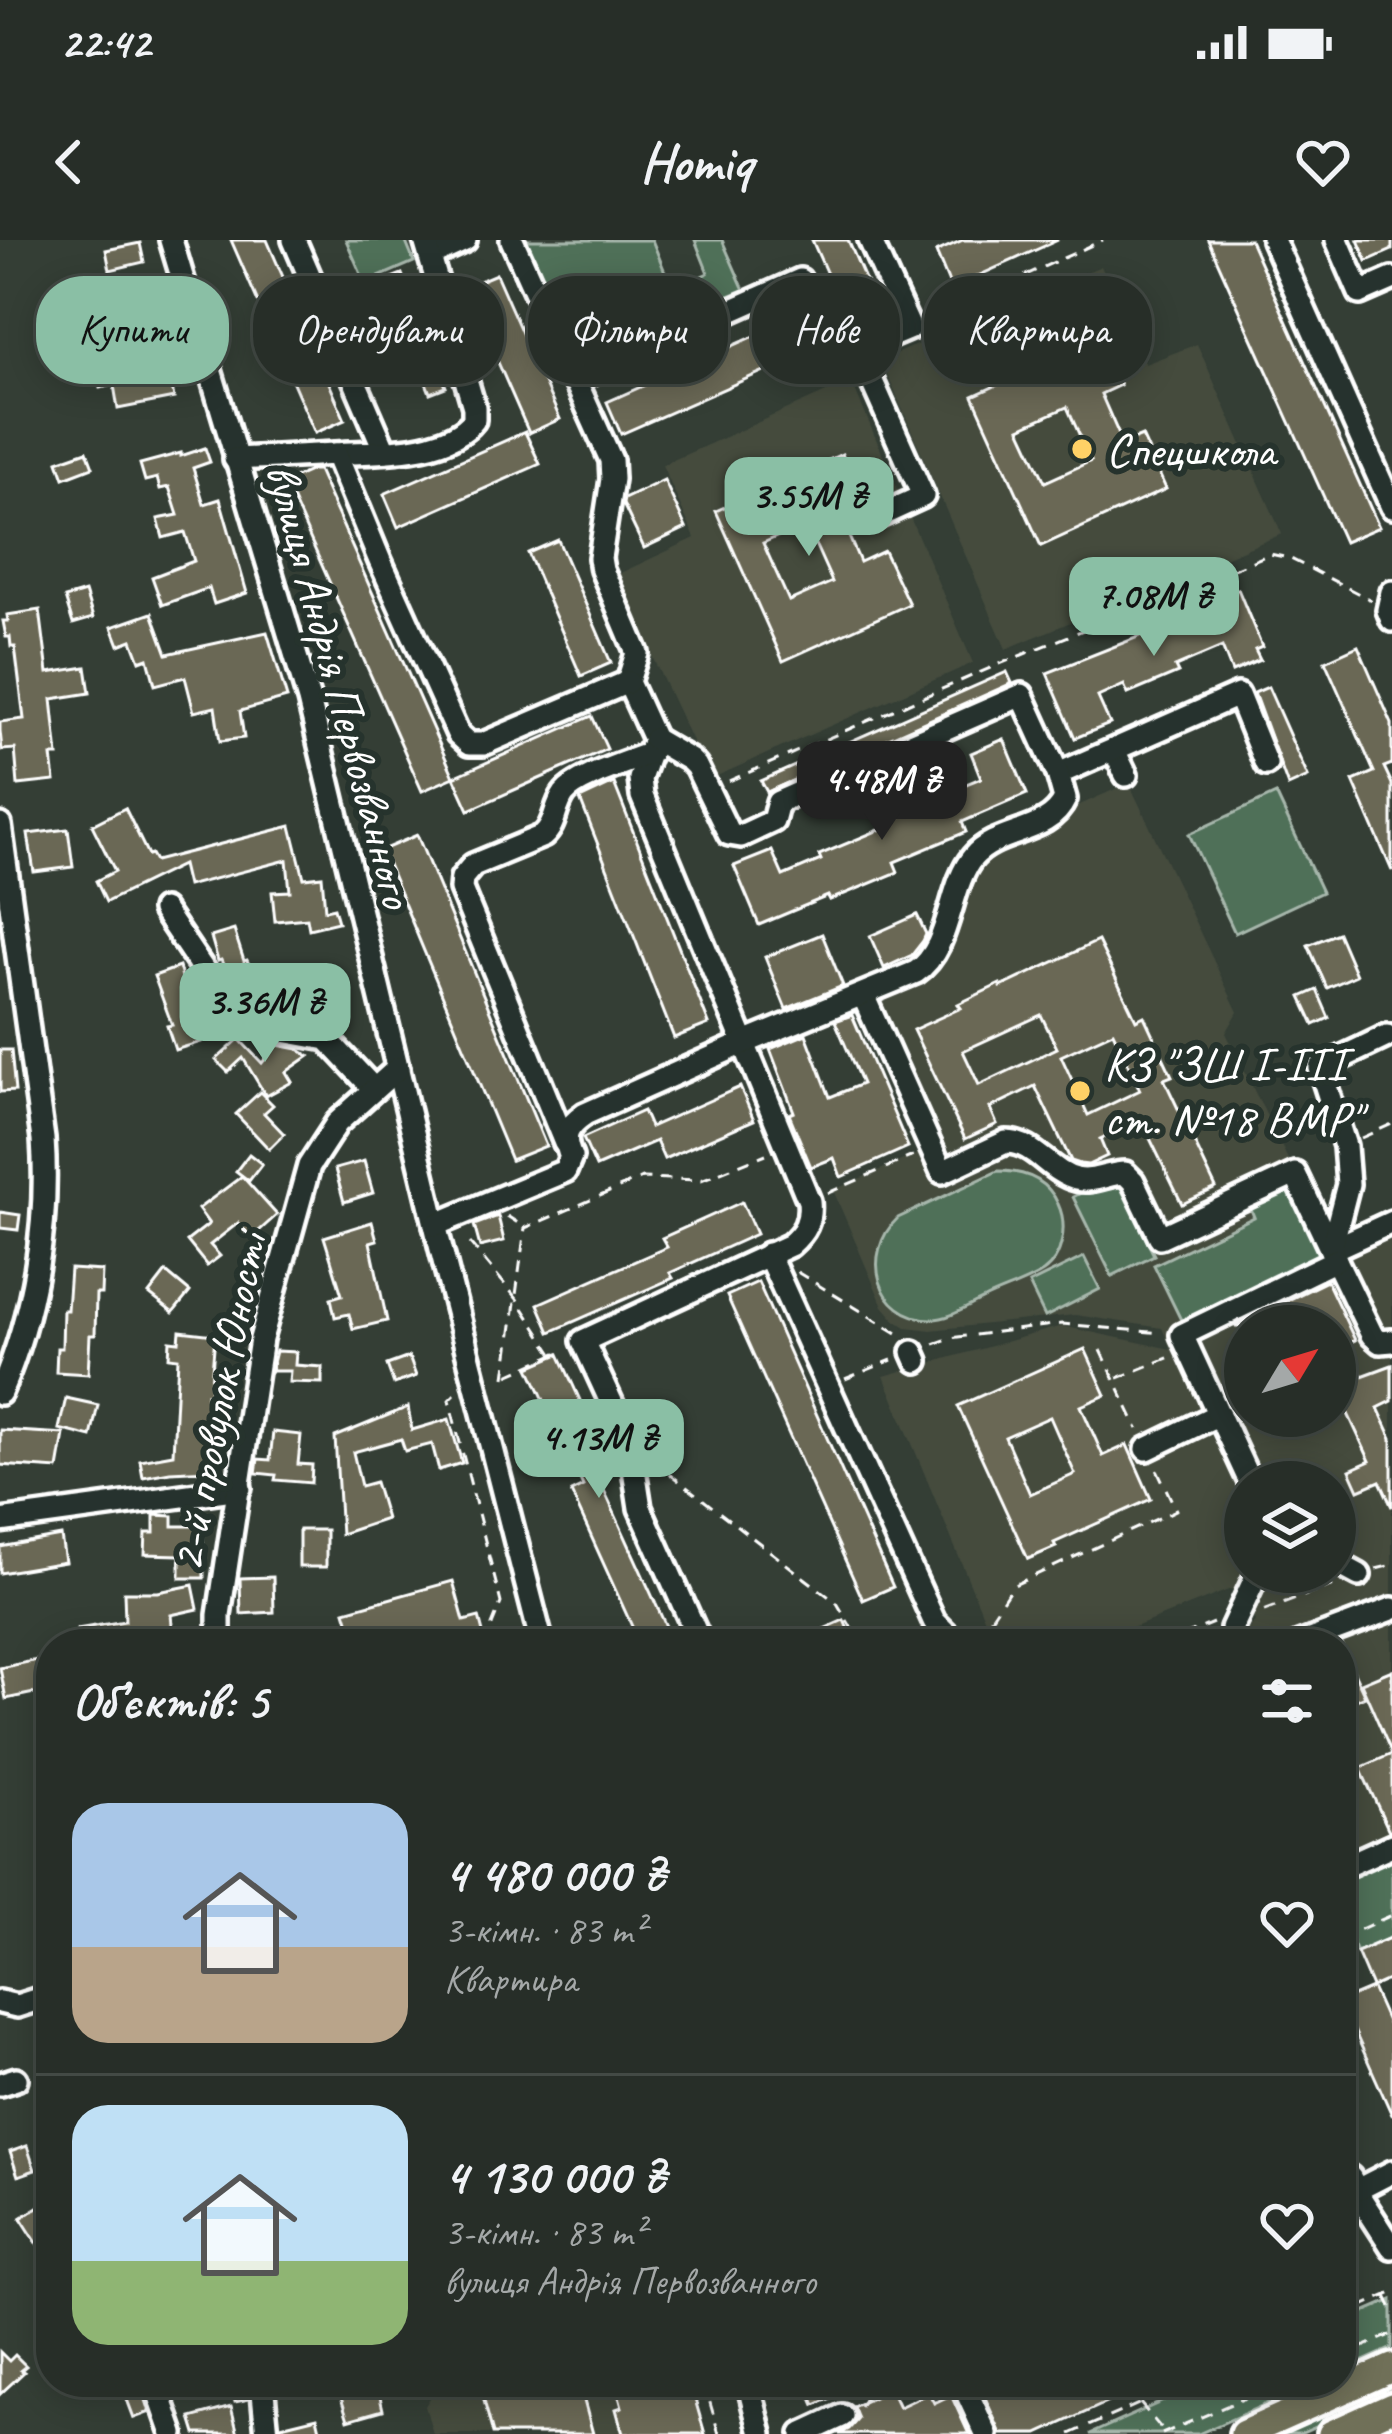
<!DOCTYPE html>
<html lang="uk">
<meta charset="utf-8">
<style>
body{margin:0;font-family:Caveat,sans-serif;background:#333a34;color:#f1f3f6;height:100vh;display:flex;flex-direction:column;font-size:45px;white-space:nowrap}
*{box-sizing:border-box;margin:0}
p{font-size:39px;color:#a4a8a8}
.icon{flex:none;width:66px;height:66px;fill:none;stroke:currentColor;stroke-width:2;stroke-linecap:round;stroke-linejoin:round}
.map{position:relative;flex:1;overflow:hidden}
.panel{position:absolute;left:36px;top:1389px;width:1320px;height:768px;display:flex;flex-direction:column;background:#272e28;border-radius:48px;box-shadow:0 6px 30px #0003,0 0 0 3px #434a45}
.panel>*{flex:none}
.banner{position:absolute;left:36px;top:36px;width:1320px;height:108px;display:flex;gap:24px}
.needle{width:78px;rotate:52deg}
.buttons{position:absolute;left:1224px;top:1065px;display:grid;gap:24px}
.buttons a{display:grid;place-items:center;width:132px;height:132px;border-radius:50%;background:#272e28;box-shadow:0 6px 30px #0003,0 0 0 3px #434a45;font-size:60px}
.price{position:absolute;translate:-50% -102px;padding:0 27px;border-radius:24px;background:#8abfa5;color:#111;font-size:39px;line-height:78px;filter:drop-shadow(0 3px 6px #0008)}
.price::after{content:'';position:absolute;left:50%;top:72px;width:36px;height:27px;margin-left:-18px;background:inherit;clip-path:polygon(0 0,100% 0,50% 100%)}
.price.active{background:#222;color:#fff}
ul{padding:0;list-style:none}
li{display:flex;align-items:center;gap:36px;height:300px;padding:0 36px}
li+li{border-top:3px solid #434a45}
li span{display:grid;place-items:center;flex:none;width:336px;height:240px;border-radius:36px;color:#555}
li>.icon{margin-inline-start:auto}
span .icon{width:144px;height:144px;fill:#fffc;stroke-width:1}
li b{font-size:51px}
h2{display:flex;justify-content:space-between;align-items:center;height:144px;padding:0 36px;font-size:51px}
.tag{padding:0 42px;border-radius:48px;background:#272e28;box-shadow:0 6px 30px #0003,0 0 0 3px #434a45;font-size:42px;line-height:108px}
.tag.active{background:#8abfa5;color:#111}
.status{display:flex;justify-content:space-between;align-items:center;height:84px;padding:0 60px;background:#272e28;direction:ltr}
.status svg{height:33px;fill:currentColor}
header{display:flex;justify-content:space-between;align-items:center;height:156px;padding:0 36px;background:#272e28;font-size:54px;font-weight:600}
.map>svg:first-child{display:block}
.built{fill:#444b3e;fill-rule:evenodd}
.green{fill:#4f6f59;stroke:#a7b7ac;stroke-width:3}
.building{fill:#6b6854;stroke:#fff;stroke-width:3;fill-rule:evenodd}
.lines{fill:none;stroke-linecap:round;stroke-linejoin:round}
.minor-casing{stroke:#fff;stroke-width:30}
.major-casing{stroke:#fff;stroke-width:36}
.path{stroke:#fff;stroke-width:3;stroke-dasharray:12 9;stroke-linecap:butt}
.minor{stroke:#26332d;stroke-width:21}
.major{stroke:#706f59;stroke-width:27}
.poi-dot{fill:#ffd166;stroke:#26332d;stroke-width:4.5}
.labels{text-anchor:middle;stroke-width:12;stroke-linejoin:round;paint-order:stroke}
.poi-label{font-size:48px;fill:#fff;stroke:#26332d;text-anchor:start}
.street-label{font-size:48px;fill:#fff;stroke:#26332d}
</style>
<div class="status"><b>22:42</b><svg viewBox="0 0 49 12"><path d="M0 12V9h3v3zM5 12V6h3v6zM10 12V3h3v9zM15 12V0h3v12zM26 1h20v11H26zM47 4h2v5h-2z"/></svg></div>
<header><svg class="icon" aria-label="back" viewBox="0 0 24 24"><path d="M15 5l-7 7 7 7"/></svg>Homiq<svg class="icon" aria-label="heart" viewBox="0 0 24 24"><path d="M12 20l-8-8c-3-5 5-10 8-4 3-6 11-1 8 4z"/></svg></header>
<div class="map">
<svg width="1392" height="2194" viewBox="0 0 1392 2194">
<rect width="100%" height="100%" fill="#343e35"/>
<filter id="ink" filterUnits="userSpaceOnUse"><feTurbulence type="fractalNoise" baseFrequency=".00833" numOctaves="2"/><feDisplacementMap in="SourceGraphic" scale="24" xChannelSelector="R" yChannelSelector="G"/><feConvolveMatrix kernelMatrix="1 2 1 2 8 2 1 2 1" color-interpolation-filters="sRGB"/></filter>
<g filter="url(#ink)">
<g class="built">
<polygon points="1101,26 1145,124 1197,104 1282,294 1006,409 881,120"/>
<polygon points="851,141 973,423 710,539 614,336 695,298 662,225"/>
<path d="M1129 543 1238 772 1226 793 1328 1001 1392 989V1657L1341 1680V1404H1237L1255 1381 1231 1349 1092 1404H995L884 1136 1062 1086 1171 1109 1162 1088 1075 1075 931 1090 906 1087 895 1080 883 1066 833 950 931 908 863 755 916 732 988 606ZM1245 1086H1335V1176H1245ZM1245 1242H1335V1332H1245Z"/>
<polygon points="440,2142 691,2142 706,2194 433,2194 425,2166"/>
</g>
<g class="green">
<polygon points="346,0 405,0 414,22 365,43"/>
<polygon points="520,0 652,0 672,49 708,33 695,0 722,0 744,50 630,96 613,89 566,106"/>
<polygon points="1276,554 1322,652 1235,693 1189,594"/>
<path d="M998 931C1024 931 1047 939 1058 964 1068 985 1063 1018 1043 1032 1026 1043 1002 1050 984 1059 968 1066 950 1079 932 1079 877 1078 860 1014 898 978Z"/>
<polygon points="1295,934 1331,1010 1182,1082 1154,1025 1254,977 1246,957"/>
<polygon points="1115,936 1154,1015 1112,1036 1073,957"/>
<polygon points="1084,1017 1100,1049 1045,1077 1029,1044"/>
<polygon points="1392,1605 1392,1697 1357,1712 1341,1680 1341,1628"/>
<polygon points="1392,2060 1392,2108 1341,2131 1341,2082"/>
<polygon points="1392,2141 1392,2153 1300,2194 1275,2194"/>
<polygon points="1206,2142 1316,2142 1198,2194 1090,2194"/>
</g>
<g class="building">
<polygon points="231,0 267,0 345,180 315,193"/>
<polygon points="812,0 848,0 868,46 838,59"/>
<polygon points="963,0 1058,0 951,48 936,12"/>
<polygon points="1208,0 1250,0 1379,287 1344,302"/>
<polygon points="1358,0 1392,0 1392,10 1367,21"/>
<polygon points="140,3 144,22 110,30 106,10"/>
<polygon points="402,34 446,147 430,153 386,40"/>
<polygon points="496,34 560,179 529,193 465,47"/>
<polygon points="838,59 853,92 621,194 607,162"/>
<polygon points="105,61 108,80 96,83 97,92 82,94 77,66"/>
<polygon points="605,75 611,90 581,102 575,87"/>
<path d="M1100 99 1120 145 1101 154 1123 204 1142 196 1166 249 1041 306 973 156ZM1067 167 1091 221 1045 242 1020 188Z"/>
<polygon points="145,120 148,135 169,131 174,158 118,169 114,145 100,148 96,129"/>
<polygon points="525,192 540,224 398,287 384,254"/>
<polygon points="205,208 210,222 193,228 204,264 220,259 247,353 214,364 209,348 162,365 152,337 194,321 185,292 163,298 158,279 178,275 169,247 160,249 157,238 145,241 140,224 181,213 181,216"/>
<polygon points="87,211 93,227 64,238 58,221"/>
<path d="M842 214 863 260 838 271 860 322 884 311 909 364 783 421 716 271ZM806 284 832 342 789 361 763 303Z"/>
<polygon points="312,230 318,230 454,537 422,551 285,242"/>
<polygon points="664,240 686,288 644,308 623,264 624,259"/>
<polygon points="558,300 611,423 581,436 528,313"/>
<polygon points="1238,349 1262,407 1255,410 1260,420 1232,432 1222,407 1175,427 1178,433 1128,454 1124,445 1098,457 1110,484 1075,498 1047,433 1204,371 1201,365"/>
<polygon points="85,352 93,378 73,384 65,358"/>
<polygon points="40,370 48,433 86,427 90,453 52,459 58,516 52,516 55,541 18,545 15,509 2,510 0,491 0,482 24,479 15,407 11,407 10,397 6,397 3,381 8,381 7,375"/>
<polygon points="152,373 167,414 267,392 287,458 240,471 244,498 220,501 215,467 194,472 185,437 155,445 148,418 140,421 132,400 119,405 112,387"/>
<polygon points="1358,406 1392,484 1392,524 1384,527 1392,544 1392,631 1353,541 1374,532 1325,421"/>
<polygon points="1007,432 1012,443 767,552 761,541"/>
<polygon points="1268,447 1308,537 1288,546 1254,453"/>
<polygon points="592,476 607,509 469,570 454,537"/>
<polygon points="1004,499 1027,554 962,582 966,592 894,622 898,632 830,660 828,656 759,685 734,626 772,611 783,636 821,620 819,615 891,585 889,581 951,555 949,551 981,538 971,513"/>
<polygon points="614,543 709,784 674,798 580,559"/>
<polygon points="125,568 148,615 151,614 155,621 291,586 304,638 322,636 325,670 334,668 338,682 309,689 307,678 275,681 272,652 290,651 287,620 187,646 182,625 106,662 96,641 115,631 92,585"/>
<polygon points="68,589 73,627 34,632 28,594"/>
<polygon points="417,595 546,906 511,920 382,610"/>
<polygon points="917,675 926,694 923,701 912,715 884,728 870,696"/>
<polygon points="234,690 244,721 247,720 261,749 244,757 232,744 221,720 218,721 211,697"/>
<polygon points="1338,693 1356,735 1327,748 1308,705"/>
<polygon points="822,694 843,746 786,769 765,717"/>
<path d="M1098 701 1136 780 1144 776 1172 836 1164 839 1216 948 1182 964 1141 880 1100 899 1107 916 1088 925 1080 924 1071 921 1035 846 990 868 997 884 965 899 913 790 961 768 958 764 1000 744 1001 747ZM1041 775 1057 808 979 845 963 811ZM1113 792 1140 850 1088 875 1061 816Z"/>
<polygon points="179,727 201,802 175,810 167,786 172,785 154,736"/>
<polygon points="298,731 319,732 319,749 298,749"/>
<polygon points="1317,750 1329,778 1314,785 1301,757"/>
<polygon points="852,775 908,907 841,937 834,918 811,927 789,874 794,872 770,809 806,794 830,857 862,844 835,781"/>
<polygon points="239,799 262,823 277,805 298,809 309,816 286,832 292,842 266,856 243,818 228,832 216,820"/>
<polygon points="0,810 11,810 15,851 0,852"/>
<polygon points="740,847 754,880 664,919 656,901 596,927 583,898 643,871 650,887"/>
<polygon points="260,852 273,865 264,873 284,894 269,909 236,874"/>
<polygon points="249,914 262,924 249,941 236,931"/>
<polygon points="364,921 373,953 344,962 335,929"/>
<polygon points="242,936 277,975 251,998 238,983 210,1005 220,1016 207,1026 187,1001 209,984 198,969"/>
<polygon points="742,962 756,994 670,1033 673,1038 550,1092 538,1064 667,1007 662,998"/>
<polygon points="0,972 20,975 18,990 0,988"/>
<polygon points="498,976 504,1001 480,1007 474,985"/>
<polygon points="372,982 377,1000 370,1002 387,1081 353,1089 349,1074 335,1077 331,1058 342,1055 324,997"/>
<polygon points="70,1029 102,1031 101,1054 96,1054 95,1095 90,1095 88,1134 56,1132 57,1108 62,1108 63,1070 67,1070"/>
<polygon points="166,1032 190,1052 173,1073 149,1054"/>
<polygon points="1327,1041 1355,1100 1347,1104 1362,1136 1392,1125 1392,1161 1378,1168 1392,1198 1392,1267 1380,1241 1359,1250 1350,1230 1370,1221 1336,1148 1347,1143 1335,1117 1335,1086 1235,1086"/>
<polygon points="758,1042 893,1347 863,1360 727,1056"/>
<polygon points="180,1091 215,1095 210,1155 207,1154 205,1211 208,1211 209,1230 170,1232 143,1237 140,1220 173,1214 178,1118 169,1117 170,1101 179,1102"/>
<path d="M1085 1109 1106 1155 1081 1166 1103 1216 1127 1205 1151 1259 1054 1303 1056 1307 1028 1319 958 1166ZM1050 1177 1075 1234 1030 1254 1005 1197Z"/>
<polygon points="276,1111 296,1112 295,1125 322,1127 322,1143 289,1142 290,1131 271,1131"/>
<polygon points="559,1114 613,1233 599,1239 674,1404 640,1404 571,1252 583,1246 529,1127"/>
<polygon points="409,1117 416,1136 394,1144 387,1125"/>
<polygon points="66,1158 98,1165 91,1197 59,1189"/>
<polygon points="408,1167 412,1190 449,1179 462,1223 439,1230 432,1204 405,1211 401,1199 353,1212 361,1246 375,1242 386,1279 341,1294 335,1197"/>
<polygon points="0,1190 64,1194 58,1229 0,1225"/>
<polygon points="273,1192 301,1195 298,1224 312,1225 311,1243 275,1240 276,1235 256,1233 258,1219 270,1220"/>
<polygon points="154,1275 173,1276 173,1286 203,1286 204,1338 180,1338 180,1315 145,1314 146,1293 154,1293"/>
<rect x="299" y="1290" width="27" height="37"/>
<polygon points="61,1296 65,1322 0,1333 0,1307"/>
<polygon points="273,1337 274,1372 241,1374 240,1338"/>
<polygon points="453,1341 464,1381 479,1377 486,1404 355,1404 345,1371"/>
<polygon points="193,1345 198,1369 171,1375 174,1404 128,1404 127,1396 79,1404 77,1389 125,1381 124,1352 158,1352"/>
<polygon points="844,1380 854,1404 790,1404"/>
<polygon points="1341,1404 1365,1456 1341,1467"/>
<polygon points="42,1419 48,1450 6,1459 0,1428"/>
<polygon points="1392,1430 1392,1514 1361,1443"/>
<polygon points="1392,1514 1392,1590 1389,1591 1360,1528"/>
<polygon points="1392,1697 1392,1738 1372,1747 1357,1712"/>
<polygon points="1372,1748 1392,1793 1392,1875 1341,1761"/>
<polygon points="27,1906 35,1930 18,1936 10,1912"/>
<polygon points="51,1959 51,2025 21,1978"/>
<polygon points="0,2112 9,2121 15,2115 26,2126 21,2130 24,2132 0,2154"/>
<polygon points="127,2142 140,2142 150,2172 134,2178 125,2154 128,2152"/>
<polygon points="231,2142 247,2142 249,2159 235,2162"/>
<polygon points="336,2142 417,2142 417,2146 380,2157 383,2170 348,2180"/>
<polygon points="479,2142 579,2142 593,2194 493,2194"/>
<polygon points="615,2142 690,2142 705,2194 623,2194 616,2169 622,2167"/>
<polygon points="805,2142 867,2142 815,2165"/>
<polygon points="988,2142 1152,2142 1038,2194 1001,2194 980,2146"/>
<polygon points="889,2146 899,2167 929,2153 934,2163 951,2155 969,2194 839,2194 849,2189 858,2179 853,2167 878,2155 876,2152"/>
<polygon points="231,2167 238,2194 196,2194 191,2178"/>
<polygon points="317,2177 321,2194 282,2194 281,2186"/>
</g>
<g class="lines">
<g class="minor-casing">
<g id="minor">
<polyline points="171,0 309,460 441,1009 542,1404"/>
<polyline points="294,0 385,211"/>
<path d="M512 0 611 220 612 239 600 318 602 330 637 413 628 442 654 499 640 539 642 556 809 961C811 981 805 992 790 1005L583 1101 630 1203 640 1268 701 1404"/>
<polyline points="870,0 910,88 858,110 923,256 877,277"/>
<polyline points="1273,0 1392,267"/>
<polyline points="1337,0 1360,53 1392,39"/>
<polyline points="430,16 465,0"/>
<polyline points="575,140 800,40"/>
<path d="M336 214C376 211 447 215 474 180V167L425 0"/>
<polyline points="235,219 336,214 380,321 458,494 469,504 483,504 628,442"/>
<polyline points="1392,352 1388,370 1392,380"/>
<polyline points="1114,510 1126,535"/>
<polyline points="1058,534 1238,455 1266,524"/>
<path d="M0 585 43 899C49 985 34 1073 0 1153"/>
<polyline points="163,670 217,750 244,778 272,789 327,799 373,848"/>
<path d="M863 755 942 932 1006 902C1035 902 1049 932 1076 939 1094 943 1108 933 1125 933L1133 941 1160 997 1295 934 1331 1010 1392 982"/>
<polyline points="1387,796 1320,828 1345,906 1348,944 1331,1010 1372,1095 1380,1102 1392,1101"/>
<path d="M565 903 461 649 462 638 473 625 543 596C556 585 554 568 564 554 577 537 629 522 650 513"/>
<path d="M435 985 565 931 571 917C562 896 566 887 585 874L744 803 916 732C952 708 948 646 973 617 998 588 1049 595 1065 559L1058 534 1022 455 778 562 773 581 741 596 729 594 696 526 690 520 654 499"/>
<polyline points="768,1014 934,1381 957,1404"/>
<polyline points="913,1112 917,1121"/>
<polyline points="1147,1209 1219,1174"/>
<polyline points="1250,1242 1182,1095 1336,1020"/>
<polyline points="0,1281 240,1248"/>
<polyline points="1335,1322 1359,1335"/>
<polyline points="1232,1388 1258,1332"/>
<polyline points="219,1404 219,1375 261,1099 309,926 337,883 398,828"/>
<polyline points="1299,1404 1392,1369"/>
<polyline points="1341,1628 1392,1605"/>
<polyline points="0,1762 17,1766 51,1755"/>
<polyline points="0,1844 16,1839"/>
<polyline points="1341,1928 1392,2007"/>
<polyline points="1350,1937 1357,1950 1392,1932"/>
<polyline points="155,2142 173,2194"/>
<polyline points="262,2142 267,2194"/>
<polyline points="748,2142 761,2194"/>
<polyline points="962,2142 986,2194"/>
<polyline points="803,2194 842,2176"/>
</g>
</g>
<g class="major-casing">
<g id="major">
<polyline points="1244,2194 1392,2128"/>
<polyline points="1332,2194 1392,2167"/>
</g>
</g>
<g class="path">
<polyline points="929,79 1103,0"/>
<polyline points="729,541 995,426 1270,314 1289,318 1371,360"/>
<polyline points="1361,898 1392,884"/>
<polyline points="828,953 913,916"/>
<polyline points="507,976 524,987"/>
<polyline points="470,1003 517,1059 553,1114"/>
<polyline points="797,1032 902,1096"/>
<polyline points="934,1104 950,1098 1062,1084 1162,1093"/>
<polyline points="1101,1110 1138,1189"/>
<polyline points="508,1135 565,1109"/>
<polyline points="505,1137 525,988 642,938 701,940 766,914"/>
<polyline points="1118,1138 1170,1117"/>
<polyline points="845,1139 892,1120"/>
<polyline points="455,1154 449,1160 501,1363 492,1385 497,1404"/>
<polyline points="653,1221 837,1363 861,1404"/>
<polyline points="1376,1329 1392,1325"/>
<polyline points="1264,1371 1333,1345"/>
<polyline points="975,1392 987,1384 1012,1346 1176,1270 1155,1225"/>
<polyline points="1164,1404 1213,1383"/>
<polyline points="1341,1698 1392,1675"/>
<polyline points="1386,2056 1392,2069"/>
<polyline points="1341,2076 1392,2053"/>
<polyline points="1341,2117 1392,2094"/>
<polyline points="704,2142 719,2194"/>
<polyline points="1140,2163 1165,2193"/>
<polyline points="860,2167 873,2142"/>
<polyline points="1070,2194 1189,2142"/>
<polyline points="1162,2194 1282,2142"/>
</g>
<use href="#minor" class="minor"/>
<use href="#major" class="major"/>
</g>
</g>
<g class="poi-dot">
<circle cx="1082" cy="209" r="12"/>
<circle cx="1080" cy="851" r="12"/>
</g>
<g class="labels">
<g class="poi-label">
<text x="1106" y="226">Спецшкола</text>
<text x="1104" y="840">КЗ "ЗШ І-ІІІ<tspan x="1104" dy="55">ст. №18 ВМР"</tspan></text>
</g>
<g class="street-label">
<text transform="translate(341 445) rotate(75)" y="17">вулиця Андрія Первозванного</text>
<text transform="translate(217 1162) rotate(-79)" y="17">2-й провулок Юності</text>
</g>
</g>
</svg>
<div class="buttons">
<a><svg class="needle" viewBox="-14 -14 28 28"><path d="M0-13l5 13h-10z" fill="#e53935"/><path d="M0 13l5-13h-10z" fill="#a4a8a8"/></svg></a>
<a><svg class="icon" aria-label="layers" viewBox="0 0 24 24"><path d="M12 4l9 5-9 5-9-5zM3 14l9 5 9-5"/></svg></a>
</div>
<b class="price" style="left:809px;top:319px">3.55M ₴</b>
<b class="price" style="left:1154px;top:419px">7.08M ₴</b>
<b class="price active" style="left:882px;top:603px">4.48M ₴</b>
<b class="price" style="left:265px;top:825px">3.36M ₴</b>
<b class="price" style="left:599px;top:1261px">4.13M ₴</b>
<div class="banner">
<a class="tag active">Купити</a>
<a class="tag">Орендувати</a>
<a class="tag">Фільтри</a>
<a class="tag">Нове</a>
<a class="tag">Квартира</a>
</div>
<section class="panel">
<h2>Об’єктів: 5<svg class="icon" aria-label="filters" viewBox="0 0 24 24"><path d="M4 7h16M4 17h16"/><circle cx="9" cy="7" r="2"/><circle cx="15" cy="17" r="2"/></svg></h2>
<ul>
<li><span style="background:linear-gradient(#a9c7e8 60%,#b9a48a 0)"><svg class="icon" aria-label="home" viewBox="0 0 24 24"><path d="M3 11l9-7 9 7M6 9v11h12V9"/></svg></span><div><b>4 480 000 ₴</b><p>3-кімн. · 83 m²</p><p>Квартира</p></div><svg class="icon" aria-label="heart" viewBox="0 0 24 24"><path d="M12 20l-8-8c-3-5 5-10 8-4 3-6 11-1 8 4z"/></svg></li>
<li><span style="background:linear-gradient(#bfe0f5 65%,#8fb573 0)"><svg class="icon" aria-label="home" viewBox="0 0 24 24"><path d="M3 11l9-7 9 7M6 9v11h12V9"/></svg></span><div><b>4 130 000 ₴</b><p>3-кімн. · 83 m²</p><p>вулиця Андрія Первозванного</p></div><svg class="icon" aria-label="heart" viewBox="0 0 24 24"><path d="M12 20l-8-8c-3-5 5-10 8-4 3-6 11-1 8 4z"/></svg></li>
</ul>
</section>
</div>
